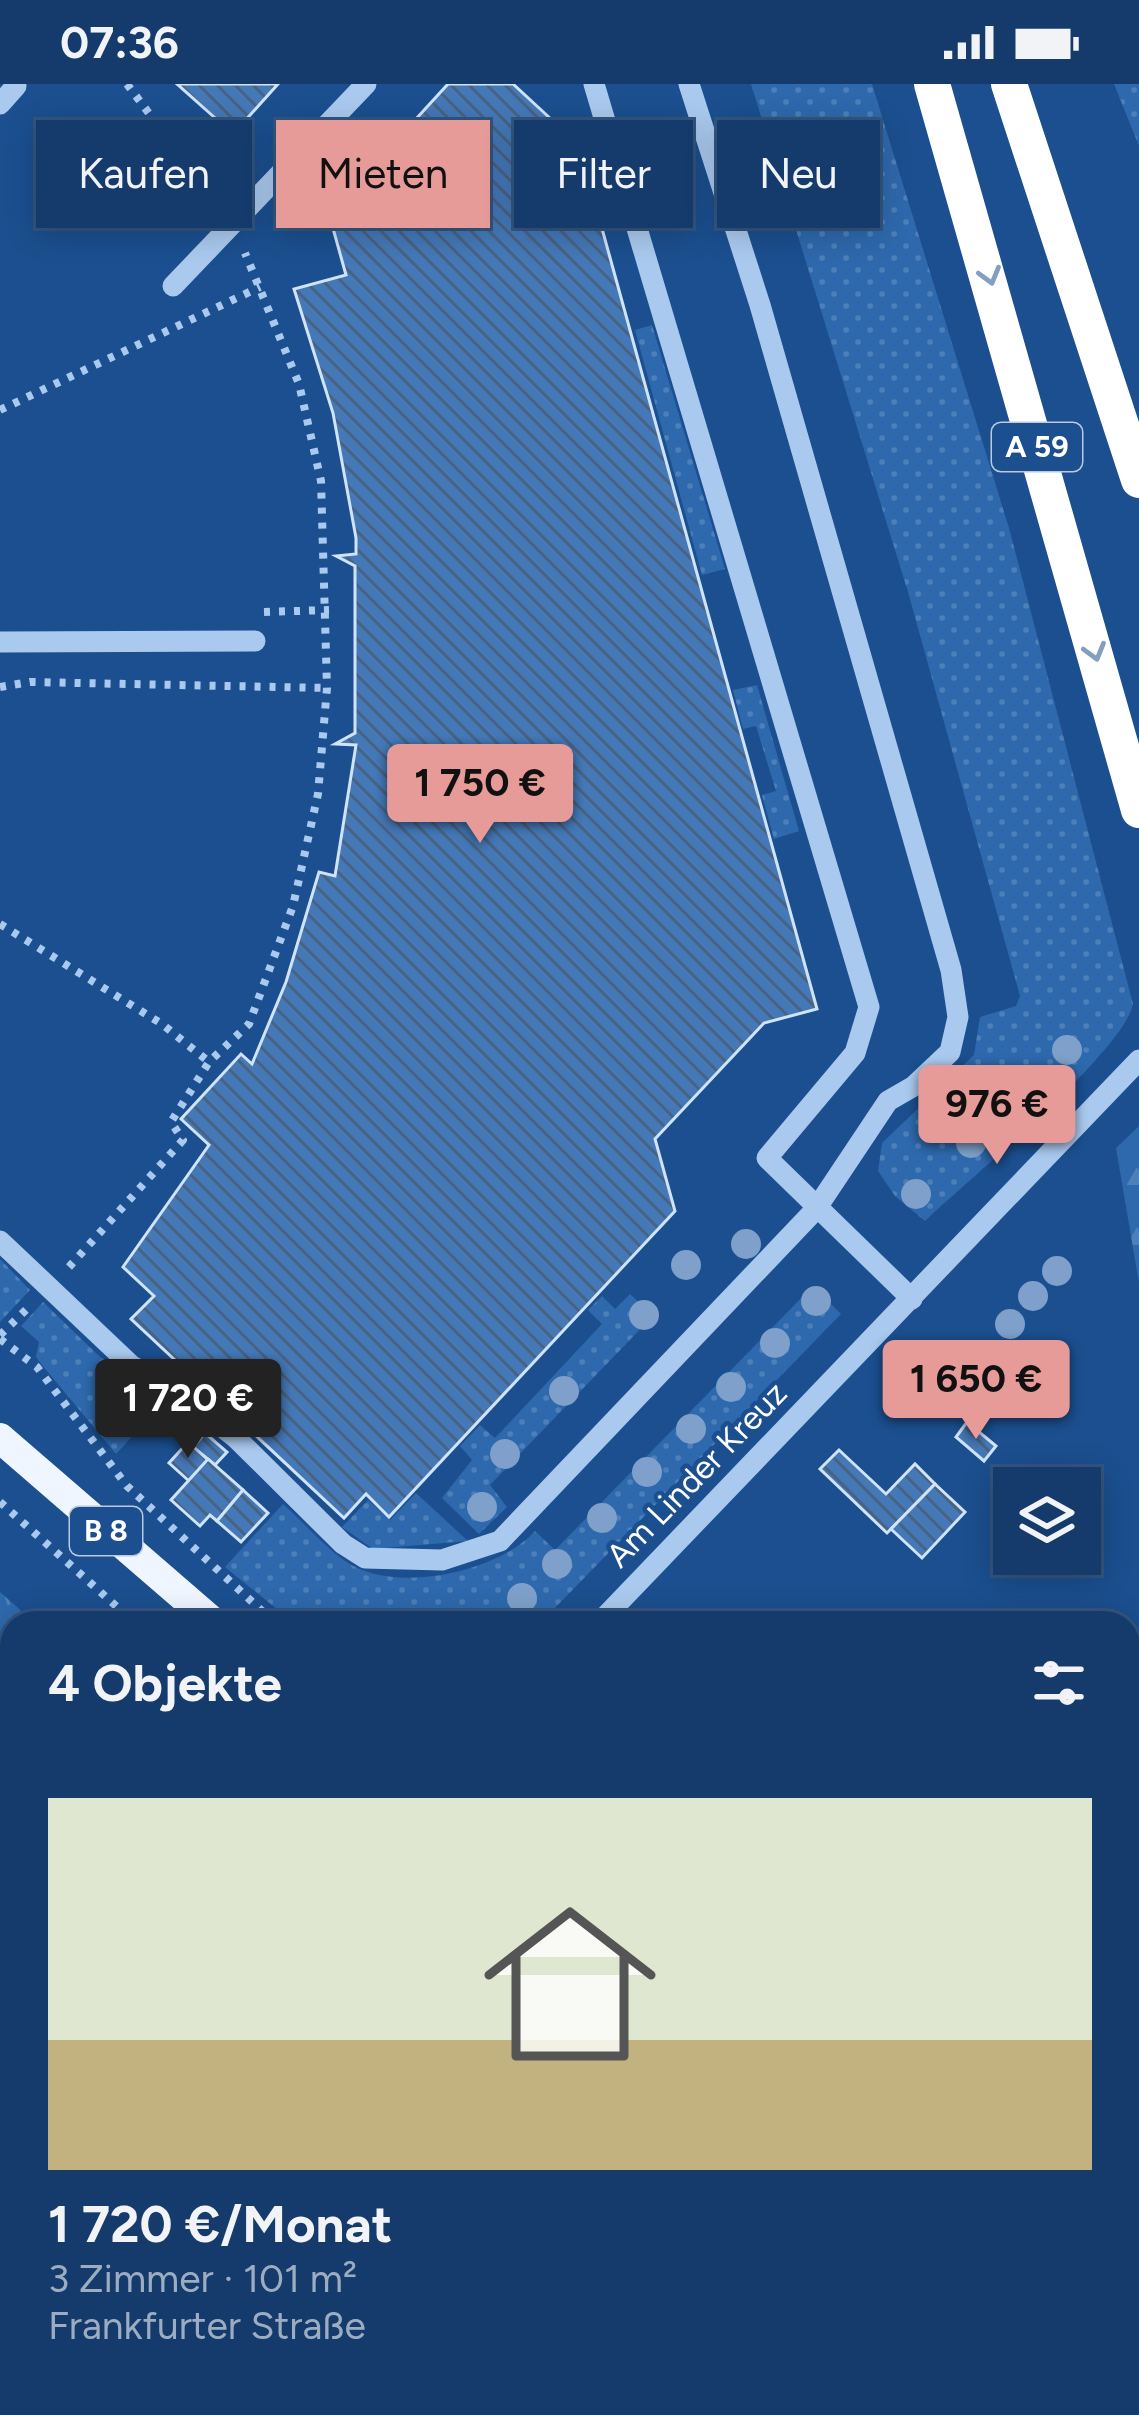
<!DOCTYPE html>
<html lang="de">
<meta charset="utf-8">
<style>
body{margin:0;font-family:Figtree,sans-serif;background:#1d4271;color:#f1f3f6;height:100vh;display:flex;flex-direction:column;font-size:45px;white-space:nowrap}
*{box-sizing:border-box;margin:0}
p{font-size:39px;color:#9dadc1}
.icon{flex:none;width:66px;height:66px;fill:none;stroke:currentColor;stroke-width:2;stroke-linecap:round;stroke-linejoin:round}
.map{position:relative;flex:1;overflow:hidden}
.details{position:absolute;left:0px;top:1527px;width:1140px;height:804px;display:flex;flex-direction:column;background:#143b6b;border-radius:36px 36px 0 0;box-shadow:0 6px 30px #0003,0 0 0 3px #33557e}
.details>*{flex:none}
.hud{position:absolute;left:36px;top:36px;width:1068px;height:108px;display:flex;gap:24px}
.fabs{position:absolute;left:993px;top:1383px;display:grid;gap:24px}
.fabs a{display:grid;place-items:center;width:108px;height:108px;border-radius:0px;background:#143b6b;box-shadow:0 6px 30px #0003,0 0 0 3px #33557e;font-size:60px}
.price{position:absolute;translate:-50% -102px;padding:0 27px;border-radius:12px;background:#e69b98;color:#111;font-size:39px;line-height:78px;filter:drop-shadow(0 3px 6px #0008)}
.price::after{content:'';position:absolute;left:50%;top:72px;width:36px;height:27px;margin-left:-18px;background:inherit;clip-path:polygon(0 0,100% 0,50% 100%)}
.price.on{background:#222;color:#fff}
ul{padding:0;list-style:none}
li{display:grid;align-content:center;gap:24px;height:636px;padding:0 48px}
li span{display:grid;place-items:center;height:372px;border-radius:0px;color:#555}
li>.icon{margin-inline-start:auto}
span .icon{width:216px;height:216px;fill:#fffc;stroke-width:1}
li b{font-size:51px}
h2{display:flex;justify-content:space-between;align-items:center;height:144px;padding:0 48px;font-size:51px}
.chip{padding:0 42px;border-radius:0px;background:#143b6b;box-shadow:0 6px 30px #0003,0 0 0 3px #33557e;font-size:42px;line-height:108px}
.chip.on{background:#e69b98;color:#111}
.status{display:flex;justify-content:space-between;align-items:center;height:84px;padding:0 60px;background:#143b6b;direction:ltr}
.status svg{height:33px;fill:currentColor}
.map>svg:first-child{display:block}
.grass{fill:url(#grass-dots)}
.forest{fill:url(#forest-firs)}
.park{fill:url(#park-tufts)}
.building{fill:url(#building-back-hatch);stroke:#cfe3fa;stroke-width:3}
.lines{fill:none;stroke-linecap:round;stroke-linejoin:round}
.path{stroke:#a9c9ee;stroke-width:8;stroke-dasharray:6 9;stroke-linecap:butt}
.minor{stroke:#a9c9ee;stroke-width:21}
.major{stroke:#f0f6ff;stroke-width:30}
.highway{stroke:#fff;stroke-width:36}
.tree{fill:#7ea0ca}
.oneway{stroke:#829ec1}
.labels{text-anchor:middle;stroke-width:9;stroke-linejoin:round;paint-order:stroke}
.shield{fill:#1b4f8f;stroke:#bbcadd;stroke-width:3}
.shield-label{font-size:30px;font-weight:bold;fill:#fff}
.street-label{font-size:33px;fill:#fff;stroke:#1b4f8f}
</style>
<div class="status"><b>07:36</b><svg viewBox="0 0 49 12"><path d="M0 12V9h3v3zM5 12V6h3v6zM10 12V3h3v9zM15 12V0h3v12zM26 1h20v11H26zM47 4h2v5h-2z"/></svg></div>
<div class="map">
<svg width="1139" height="2331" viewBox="0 0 1139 2331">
<defs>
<pattern id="grass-dots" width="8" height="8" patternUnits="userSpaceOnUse" patternTransform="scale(3)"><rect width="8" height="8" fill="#2e69ad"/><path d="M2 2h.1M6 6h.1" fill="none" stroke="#4d80b9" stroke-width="1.8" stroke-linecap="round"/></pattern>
<pattern id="forest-firs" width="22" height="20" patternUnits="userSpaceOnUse" patternTransform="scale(3)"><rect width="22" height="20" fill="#2e69ad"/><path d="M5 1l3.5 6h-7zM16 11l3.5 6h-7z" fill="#4d80b9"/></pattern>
<pattern id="park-tufts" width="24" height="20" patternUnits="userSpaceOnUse" patternTransform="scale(3)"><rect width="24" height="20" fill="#2e69ad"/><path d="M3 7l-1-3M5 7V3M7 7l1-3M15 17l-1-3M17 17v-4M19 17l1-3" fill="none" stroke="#4d80b9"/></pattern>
<pattern id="building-back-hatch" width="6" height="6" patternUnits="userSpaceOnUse" patternTransform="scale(3)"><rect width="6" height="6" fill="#4478b7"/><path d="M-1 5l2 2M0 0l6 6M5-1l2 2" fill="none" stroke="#486282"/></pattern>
</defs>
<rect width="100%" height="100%" fill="#1b4f8f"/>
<g class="grass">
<path d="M751 0H872L1009 444 1133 920C1124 967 967 1097 925 1137L895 1112 878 1087 882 1059 974 971 980 933 1016 922 1020 912 908 508Z"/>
<polygon points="1114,0 1139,0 1139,62"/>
<polygon points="652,241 725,485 702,491 635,246"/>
<polygon points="757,601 799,747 774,755 762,711 776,707 756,642 743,645 733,606"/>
<polygon points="0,1175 30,1206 0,1238"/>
<path d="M813 1202 841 1230 552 1527 532 1539H294L225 1483 283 1420C303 1438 323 1461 345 1477 393 1511 497 1489 535 1447L555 1466Z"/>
<polygon points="630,1210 653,1232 490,1401 507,1423 479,1450 442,1414 472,1376 460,1362 480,1341 495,1354 602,1240 588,1226 602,1212 615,1225"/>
<polygon points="43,1218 99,1272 167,1314 116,1370 42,1281 36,1273 39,1258 21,1242"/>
<polygon points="416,1409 468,1457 373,1465 342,1443 368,1416 390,1436"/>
<polygon points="0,1899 12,1909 12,1975 0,1964"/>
<polygon points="12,2005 12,2089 0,2103 0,2059 9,2050 0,2043 0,2019"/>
<polygon points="1139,2011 1139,2254 1128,2245 1128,2023"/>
<polygon points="616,2319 936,2319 943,2331 607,2331"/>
</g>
<polygon class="forest" points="1139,1042 1139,1199 1116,1064"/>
<polygon class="park" points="0,1508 35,1539 12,1539 12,1653 0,1666"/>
<g class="building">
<polygon points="177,0 278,0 233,50"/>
<polygon points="448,0 513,0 579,61 817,925 764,939 655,1055 675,1127 389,1433 366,1410 344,1434 131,1235 154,1212 123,1183 209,1061 181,1035 241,970 252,980 286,898 319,788 335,792 356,661 335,660 355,649 355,482 336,472 356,470 356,454 333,329 294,205 346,191 329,130"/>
<polygon points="967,1338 996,1362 984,1377 956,1353"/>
<polygon points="205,1349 227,1368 215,1381 193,1363"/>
<polygon points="188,1358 208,1376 189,1397 169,1379"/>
<polygon points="839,1366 886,1410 915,1380 935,1400 887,1449 820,1385"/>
<polygon points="208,1375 243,1406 217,1437 210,1431 200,1442 171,1416"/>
<polygon points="935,1400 965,1428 922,1474 891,1445"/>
<polygon points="243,1406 268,1429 241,1458 217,1437"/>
<polygon points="838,1527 851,1539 812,1539 821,1528"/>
<polygon points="0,1763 12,1773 12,1893 0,1882"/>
<polygon points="391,2319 428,2319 442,2331 381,2331"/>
<polygon points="484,2319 593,2319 584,2331 498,2331"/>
</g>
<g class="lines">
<g class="path">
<polyline points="127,0 217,120"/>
<polyline points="0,326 260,203"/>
<polyline points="264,528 329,526"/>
<polyline points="0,603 30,598 327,604"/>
<polyline points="0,840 162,940 209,978"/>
<polyline points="69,1183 183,1056 171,1038 209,978 249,940 293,822 318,710 327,604 321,397 299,300 245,169"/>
<polyline points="0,1251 29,1223"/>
<polyline points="0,1255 37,1283 127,1402 275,1539"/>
<polyline points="0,1418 135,1539"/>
</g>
<g class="minor">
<polyline points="594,0 869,923 855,969 767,1074 912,1215"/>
<polyline points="0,20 16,2"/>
<polyline points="173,202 366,0"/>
<polyline points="0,558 255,557"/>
<polyline points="0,1157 132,1282 177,1307 236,1354 343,1460 365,1474 442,1476 500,1457 816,1125 888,1017 914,1002 950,968 958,933 951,886 760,221 689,0"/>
<polyline points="599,1539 1139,976"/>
<polyline points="0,2155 12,2140"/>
<polyline points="0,2203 12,2213"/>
<polyline points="137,2319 151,2331"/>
<polyline points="230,2331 240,2319"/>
</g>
<g class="major">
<polyline points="0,1354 214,1539"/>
<polyline points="1128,2313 1139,2322"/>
</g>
<g class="highway">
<polyline points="932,0 1139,726"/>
<polyline points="1009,0 1139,396"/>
<polyline points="994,2319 999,2331"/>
</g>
</g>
<g class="tree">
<circle cx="1067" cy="966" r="15"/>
<circle cx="1018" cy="1014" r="15"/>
<circle cx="971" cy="1059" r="15"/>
<circle cx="916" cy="1110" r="15"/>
<circle cx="746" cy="1160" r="15"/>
<circle cx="686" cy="1181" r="15"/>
<circle cx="1057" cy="1187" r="15"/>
<circle cx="1033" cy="1212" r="15"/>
<circle cx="816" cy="1217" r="15"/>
<circle cx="644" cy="1231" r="15"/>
<circle cx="1010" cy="1240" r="15"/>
<circle cx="775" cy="1259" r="15"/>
<circle cx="978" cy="1275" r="15"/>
<circle cx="731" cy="1303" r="15"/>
<circle cx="564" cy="1307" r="15"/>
<circle cx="691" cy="1345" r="15"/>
<circle cx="505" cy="1370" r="15"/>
<circle cx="647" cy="1388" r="15"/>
<circle cx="482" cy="1423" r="15"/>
<circle cx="602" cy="1434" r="15"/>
<circle cx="557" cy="1480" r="15"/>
<circle cx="522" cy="1514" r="15"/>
</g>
<defs><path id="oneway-chevron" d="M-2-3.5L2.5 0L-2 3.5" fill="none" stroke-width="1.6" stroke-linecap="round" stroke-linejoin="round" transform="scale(3)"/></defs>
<g class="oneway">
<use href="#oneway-chevron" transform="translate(990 192) rotate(74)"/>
<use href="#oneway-chevron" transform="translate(1095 568) rotate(74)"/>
</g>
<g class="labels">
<g class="shield">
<rect x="992" y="339" width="90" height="48" rx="9"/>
<rect x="70" y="1423" width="72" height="48" rx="9"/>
</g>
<g class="shield-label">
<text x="1037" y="373">A 59</text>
<text x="106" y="1457">B 8</text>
</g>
<g class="street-label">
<text transform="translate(696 1390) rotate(-46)" y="12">Am Linder Kreuz</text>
</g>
</g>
</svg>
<div class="fabs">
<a><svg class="icon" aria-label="layers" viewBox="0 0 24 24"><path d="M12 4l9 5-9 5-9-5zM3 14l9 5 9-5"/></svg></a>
</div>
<b class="price" style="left:480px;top:762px">1 750 €</b>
<b class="price" style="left:997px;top:1083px">976 €</b>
<b class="price" style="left:976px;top:1358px">1 650 €</b>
<b class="price on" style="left:188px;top:1377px">1 720 €</b>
<div class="hud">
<a class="chip">Kaufen</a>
<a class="chip on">Mieten</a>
<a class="chip">Filter</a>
<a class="chip">Neu</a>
</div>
<section class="details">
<h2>4 Objekte<svg class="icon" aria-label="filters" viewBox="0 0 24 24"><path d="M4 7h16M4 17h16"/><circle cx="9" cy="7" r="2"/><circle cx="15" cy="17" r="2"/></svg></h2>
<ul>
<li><span style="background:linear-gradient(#dfe7d0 65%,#c2b280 0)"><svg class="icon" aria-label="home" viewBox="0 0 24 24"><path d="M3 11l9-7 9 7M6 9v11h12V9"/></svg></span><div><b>1 720 €/Monat</b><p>3 Zimmer · 101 m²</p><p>Frankfurter Straße</p></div></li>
</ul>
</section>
</div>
